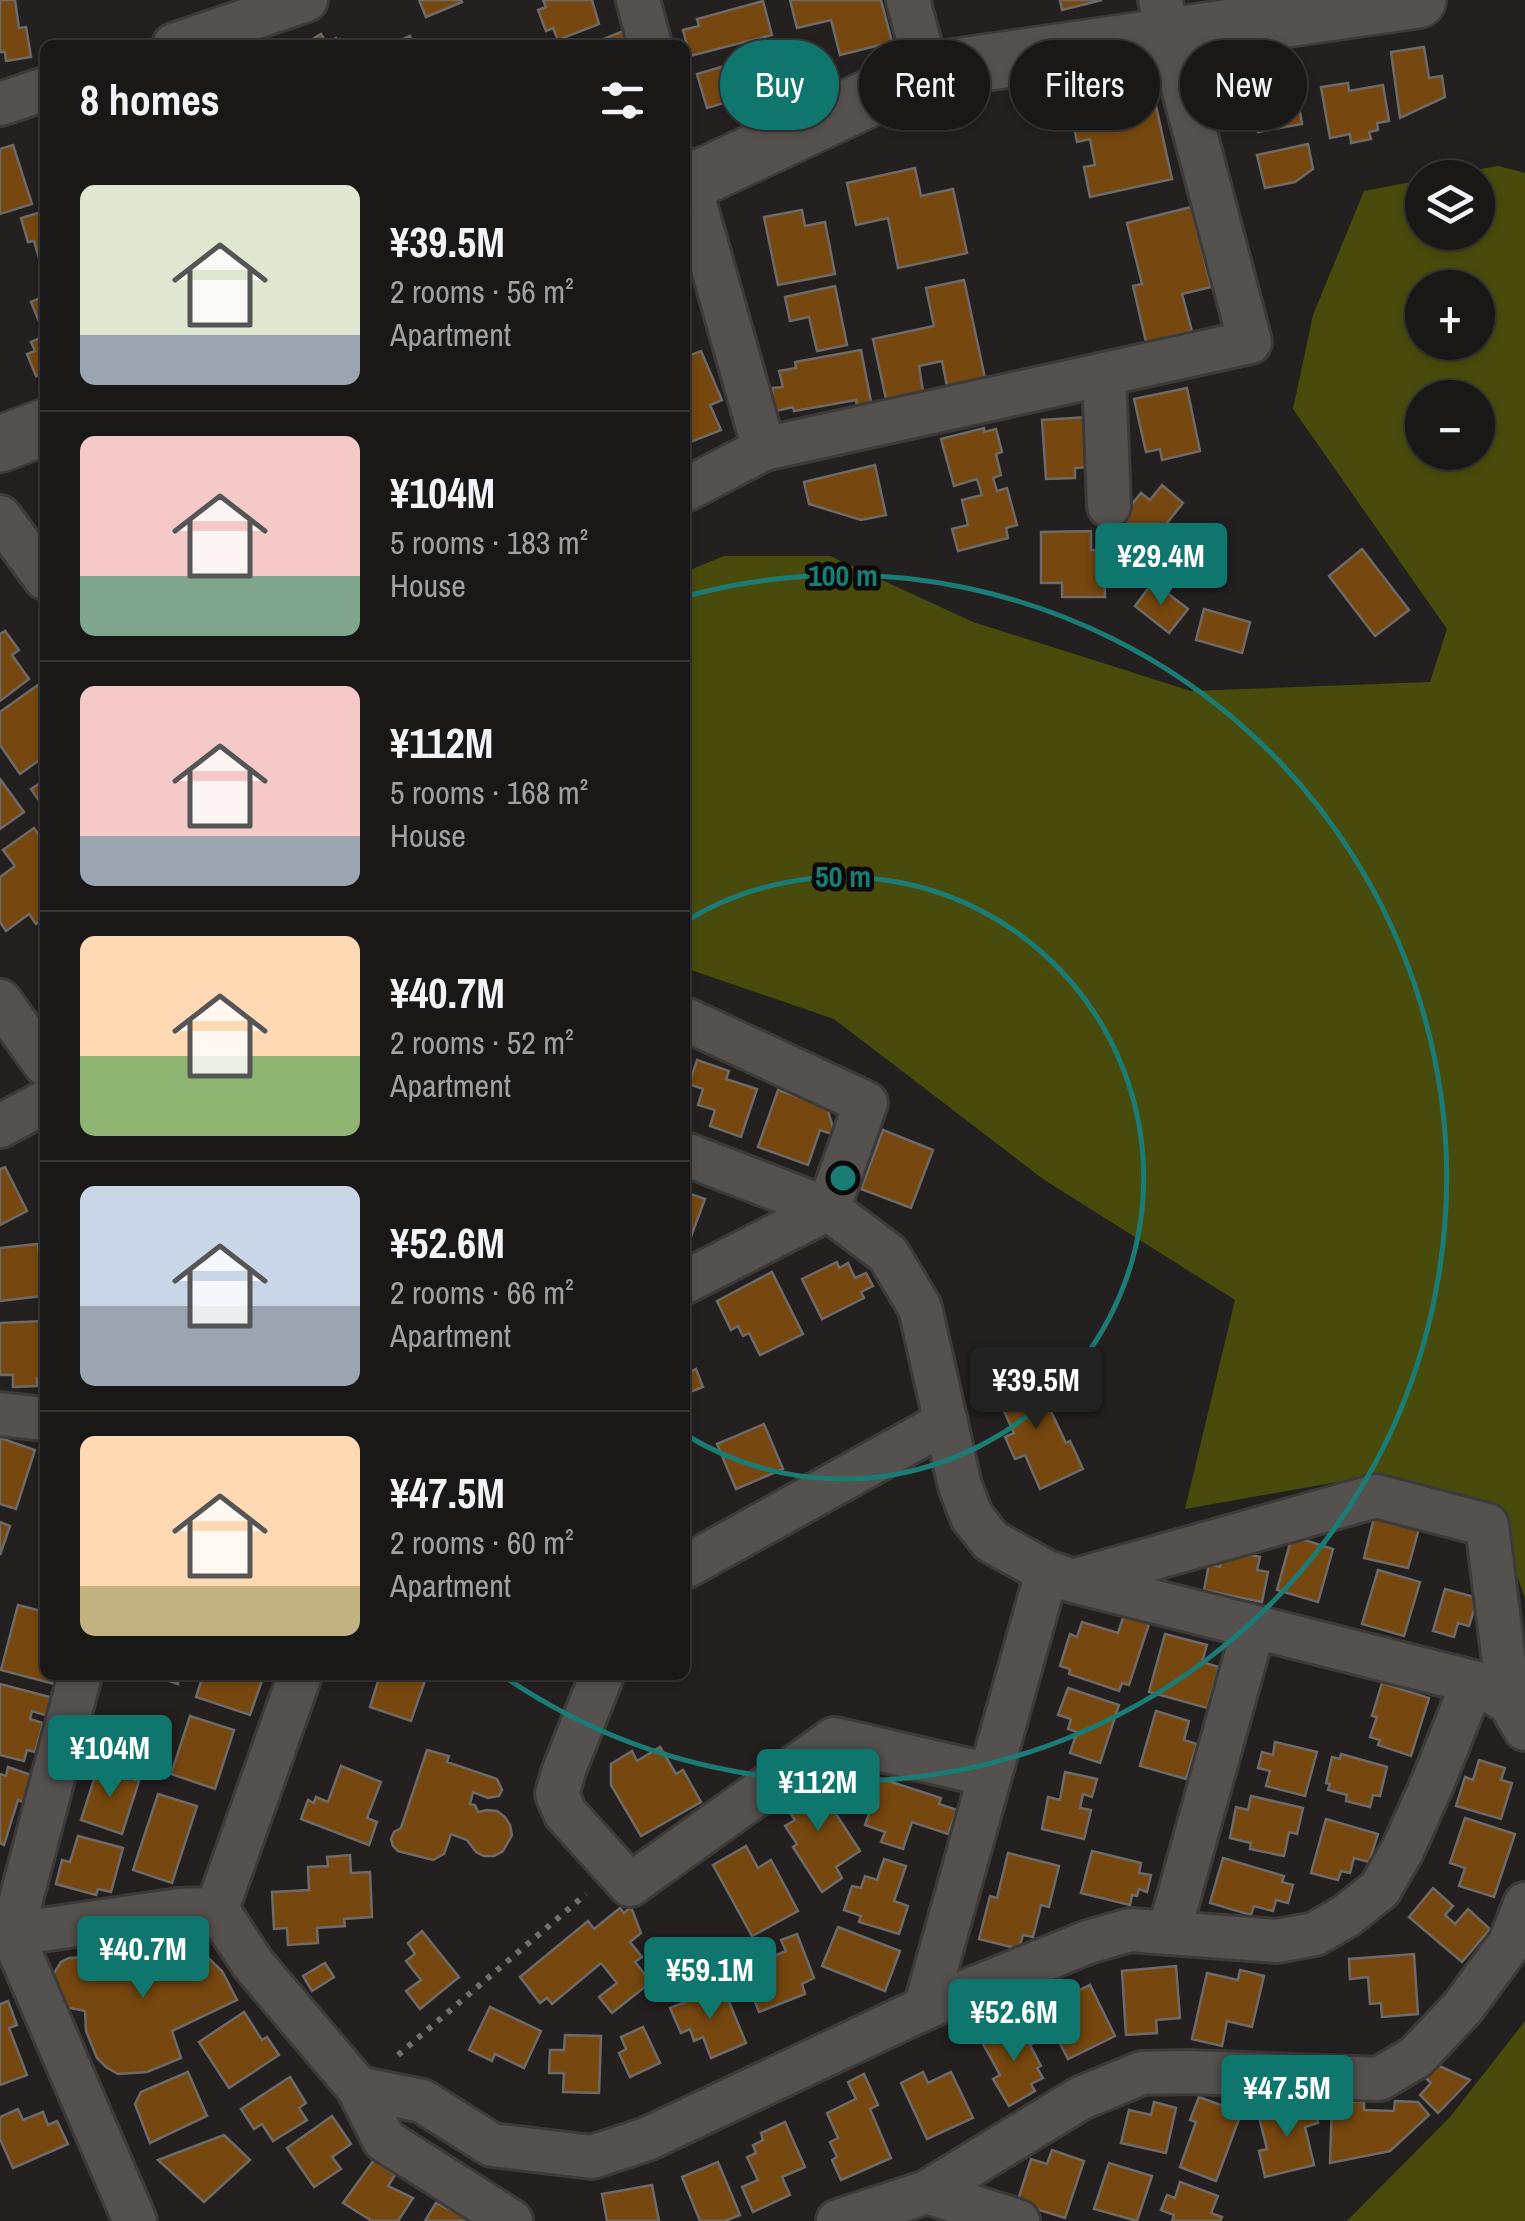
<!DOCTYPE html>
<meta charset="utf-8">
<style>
body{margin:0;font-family:"Archivo Narrow",sans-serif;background:#272524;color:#f1f3f6;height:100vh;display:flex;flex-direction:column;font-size:38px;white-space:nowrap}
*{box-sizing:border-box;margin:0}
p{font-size:32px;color:#9fa0a1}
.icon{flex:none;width:55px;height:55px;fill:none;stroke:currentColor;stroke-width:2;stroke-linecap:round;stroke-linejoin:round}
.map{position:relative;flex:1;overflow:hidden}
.details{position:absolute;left:40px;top:40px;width:650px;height:1640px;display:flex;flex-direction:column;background:#1a1817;border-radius:15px;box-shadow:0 2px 8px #0004,0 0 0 2px #383736}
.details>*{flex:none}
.banner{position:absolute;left:720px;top:40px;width:655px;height:90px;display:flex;gap:20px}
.buttons{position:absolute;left:1405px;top:160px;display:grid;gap:20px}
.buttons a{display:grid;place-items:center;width:90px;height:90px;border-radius:50%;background:#1a1817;box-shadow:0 2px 8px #0004,0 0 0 2px #383736;font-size:50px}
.price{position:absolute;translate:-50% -85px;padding:0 22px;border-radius:10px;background:#0f766e;color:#fff;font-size:32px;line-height:65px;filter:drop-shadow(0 2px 5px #0008)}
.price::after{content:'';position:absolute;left:50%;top:60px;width:30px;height:22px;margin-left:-15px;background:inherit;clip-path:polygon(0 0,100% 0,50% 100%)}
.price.current{background:#222;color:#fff}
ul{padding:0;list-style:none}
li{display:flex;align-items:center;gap:30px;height:250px;padding:0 40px}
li+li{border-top:2px solid #383736}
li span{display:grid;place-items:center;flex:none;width:280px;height:200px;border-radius:15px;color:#555}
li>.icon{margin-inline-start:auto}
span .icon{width:120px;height:120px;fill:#fffc;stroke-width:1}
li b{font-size:42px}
h2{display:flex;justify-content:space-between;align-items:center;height:120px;padding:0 40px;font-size:42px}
.chip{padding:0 35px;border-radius:45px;background:#1a1817;box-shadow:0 2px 8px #0004,0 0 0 2px #383736;font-size:35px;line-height:90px}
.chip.current{background:#0f766e;color:#fff}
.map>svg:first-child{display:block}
.green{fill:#494b0c;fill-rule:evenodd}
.building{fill:#76470f;stroke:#6d6a68;stroke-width:2.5}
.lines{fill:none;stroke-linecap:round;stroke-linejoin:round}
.street-casing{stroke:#3d3b3a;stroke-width:48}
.secondary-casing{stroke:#3d3b3a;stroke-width:60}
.path{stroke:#737170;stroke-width:6;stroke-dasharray:5 8;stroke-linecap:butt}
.street{stroke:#54514f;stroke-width:42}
.secondary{stroke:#54514f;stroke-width:55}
.ring{fill:none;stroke:#1a7c74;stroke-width:5}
.centre{fill:#1a7c74;stroke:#0b0a0a;stroke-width:5}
.ring-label{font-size:30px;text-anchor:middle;font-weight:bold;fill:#1a7c74;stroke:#0b0a0a;stroke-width:9;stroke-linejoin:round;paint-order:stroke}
</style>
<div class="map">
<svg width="1525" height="2221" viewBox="0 0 1525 2221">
<rect width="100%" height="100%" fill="#23201f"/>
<g class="green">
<path d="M1498 166 1525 173V1598L1495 1515 1382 1474 1185 1509 1235 1300 1043 1179 834 1019 685 968V572L724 556H830L973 622 1191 691 1430 682 1447 629 1293 409 1313 315 1364 191 1422 180V232H1478V178L1435 177ZM1422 288H1478V342H1422ZM1422 398H1478V452H1422Z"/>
<polygon points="1525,2021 1525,2221 1347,2221 1450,2117"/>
</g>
<g class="building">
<polygon points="0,0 15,0 19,28 26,27 31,57 6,61 5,52 0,52"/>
<polygon points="419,0 461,0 462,2 426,17"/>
<polygon points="543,0 592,0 599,24 558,40 553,28 546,31 538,10 546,7"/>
<polygon points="790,0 881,0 892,42 840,55 831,20 797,28"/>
<polygon points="1060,0 1102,0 1062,10"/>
<polygon points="763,1 772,35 690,56 683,30 699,26 697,19"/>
<polygon points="626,30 632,45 589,45"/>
<polygon points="321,34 327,44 336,38 340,45 303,45"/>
<polygon points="410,36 413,45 390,45"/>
<polygon points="1424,47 1429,78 1442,76 1445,97 1400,118 1391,52"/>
<polygon points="779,50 789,84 707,108 697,74"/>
<polygon points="1293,68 1302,124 1258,132 1254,110 1244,112 1242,98 1253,97 1249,76"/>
<polygon points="1348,83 1349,91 1383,85 1389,121 1377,123 1378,130 1369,132 1371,139 1351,143 1350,134 1330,138 1321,87"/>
<polygon points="1141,92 1145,108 1156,106 1172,179 1090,197 1084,167 1095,165 1090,139 1077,142 1070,108"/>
<polygon points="1308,144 1313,169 1295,182 1265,188 1257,155"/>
<polygon points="13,145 32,204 0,214 0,149"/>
<polygon points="915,168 921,196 953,189 967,253 898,268 888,218 856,225 847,183"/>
<polygon points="1191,207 1211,287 1182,294 1192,331 1146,342 1133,286 1142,284 1127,223"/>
<polygon points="802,210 805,226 825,222 835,274 778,285 764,217"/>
<polygon points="45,211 45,274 44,275 34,241 28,242 21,218"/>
<polygon points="964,280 985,378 947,386 942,361 919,366 923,391 886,399 873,339 934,326 926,288"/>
<polygon points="835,286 847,345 817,351 809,317 790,321 785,297"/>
<polygon points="45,296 45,336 31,302"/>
<polygon points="45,336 45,372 36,376 27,354 35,351 31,342"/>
<polygon points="861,350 872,407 858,410 856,400 794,411 793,407 776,411 772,388 783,387 779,371 796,368 795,362"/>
<polygon points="701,351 722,400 710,405 721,430 688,443 685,436 685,357"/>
<polygon points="1187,388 1200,451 1162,460 1160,449 1146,452 1134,399"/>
<polygon points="1087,417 1090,467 1075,468 1075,478 1046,479 1042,420"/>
<polygon points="984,428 984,432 996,429 1002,452 996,454 1001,475 993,478 997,491 1007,488 1017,525 1006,528 1008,538 958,551 952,529 968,525 962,500 982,495 977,479 954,486 941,439"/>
<polygon points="875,465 886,515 861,520 809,504 804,482"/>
<polygon points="1162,485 1183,503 1134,564 1114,549 1125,535 1114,526 1141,493 1150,500"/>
<polygon points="1091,531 1091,550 1104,550 1105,597 1062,597 1062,583 1041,583 1041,532"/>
<polygon points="1362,549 1409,610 1375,636 1329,576"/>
<polygon points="1153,582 1188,609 1169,633 1135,606"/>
<polygon points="1204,609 1250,622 1242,653 1196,640"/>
<polygon points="5,631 19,650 12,655 29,679 0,701 0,634"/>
<polygon points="45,680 45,756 20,774 0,745 0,712"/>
<polygon points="0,779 24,812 0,829"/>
<polygon points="45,780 45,809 31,789"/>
<polygon points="34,828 45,844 45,917 36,924 29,914 6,931 0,922 0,877 15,866 3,850"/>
<polygon points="697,1060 729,1071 726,1079 757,1089 741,1137 710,1126 715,1110 698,1105 703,1089 689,1084"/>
<polygon points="778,1090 827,1107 835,1135 820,1130 808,1165 758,1147"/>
<polygon points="883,1130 933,1150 911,1208 861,1189"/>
<polygon points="5,1167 27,1211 0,1225 0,1169"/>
<polygon points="685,1192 705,1199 689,1242 685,1240"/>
<polygon points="38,1244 43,1296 0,1301 0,1248"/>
<polygon points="837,1262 839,1268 848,1263 855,1278 866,1273 873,1286 861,1292 864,1298 822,1319 802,1279"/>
<polygon points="772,1272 803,1334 760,1355 749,1333 743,1336 738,1326 731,1330 717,1301"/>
<polygon points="42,1321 44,1378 37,1378 37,1386 13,1387 13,1375 0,1375 0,1323"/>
<polygon points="696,1369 703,1387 685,1394 685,1374"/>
<polygon points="1027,1371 1043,1408 1048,1405 1066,1443 1070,1441 1083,1469 1040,1489 1025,1455 1015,1459 1005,1437 1014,1433 993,1387"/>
<polygon points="764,1424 783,1469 736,1489 717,1444"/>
<polygon points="0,1438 35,1450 16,1509 0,1504"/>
<polygon points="1375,1514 1420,1525 1408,1568 1364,1558"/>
<polygon points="0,1522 10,1526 0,1555"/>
<polygon points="1292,1536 1333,1549 1318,1602 1277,1590"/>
<polygon points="1224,1549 1260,1557 1257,1570 1268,1572 1262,1602 1204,1590 1209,1564 1220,1567"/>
<polygon points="1378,1570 1420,1582 1404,1636 1362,1624"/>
<polygon points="1445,1589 1478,1598 1469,1626 1458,1623 1454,1637 1433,1631"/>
<polygon points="18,1605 45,1612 45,1675 57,1675 54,1684 1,1670"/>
<polygon points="1124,1615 1149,1624 1129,1685 1122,1683 1119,1691 1069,1674 1070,1669 1060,1666 1070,1634 1077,1637 1082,1622 1118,1633"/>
<polygon points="1165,1634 1207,1645 1202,1662 1219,1667 1207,1708 1149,1692"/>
<polygon points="152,1675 180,1675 178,1684"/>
<polygon points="203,1675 264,1675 250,1715 196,1697"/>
<polygon points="380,1675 427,1675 411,1721 370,1707"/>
<polygon points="1382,1683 1429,1698 1411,1756 1378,1745 1380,1740 1370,1737 1377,1717 1372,1716"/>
<polygon points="0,1684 53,1698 48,1716 32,1711 30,1719 43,1723 35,1752 27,1750 24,1761 0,1755"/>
<polygon points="1068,1688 1119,1705 1100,1763 1070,1753 1077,1732 1068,1729 1071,1719 1058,1715"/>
<polygon points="1156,1711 1189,1721 1184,1740 1197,1744 1186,1779 1140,1766"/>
<polygon points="190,1716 234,1730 215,1789 171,1774"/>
<polygon points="1275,1742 1317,1752 1305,1796 1266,1786 1270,1771 1258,1768 1262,1752 1273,1755"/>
<polygon points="660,1747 676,1774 683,1770 701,1802 641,1836 611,1785 611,1764 632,1751 637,1761"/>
<polygon points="427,1750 449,1756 447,1762 497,1779 502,1790 499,1796 488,1798 473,1792 470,1804 475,1805 478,1812 487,1810 497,1811 505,1817 510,1825 512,1835 503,1851 494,1856 484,1856 476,1852 467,1840 451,1834 444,1854 433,1860 398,1851 393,1846 391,1839 394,1832 401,1828"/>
<polygon points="1341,1754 1387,1767 1380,1796 1373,1795 1370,1807 1346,1801 1347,1795 1328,1790 1330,1784 1326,1783 1332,1757 1340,1759"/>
<polygon points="1479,1760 1505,1768 1501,1780 1512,1783 1501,1819 1456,1806 1465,1777 1473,1780"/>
<polygon points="341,1766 381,1782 367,1818 377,1822 369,1845 301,1819 308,1800 314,1803 316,1797 328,1802"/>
<polygon points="8,1767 34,1776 26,1803 18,1800 4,1845 0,1843 0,1774 6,1776"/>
<polygon points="98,1767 139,1781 122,1834 81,1820"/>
<polygon points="1065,1772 1097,1779 1092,1797 1083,1794 1080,1808 1091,1810 1084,1839 1042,1829 1048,1797 1060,1800"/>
<polygon points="812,1777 860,1851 836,1867 842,1878 822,1892 793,1847 797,1844 785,1826 795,1820 780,1798"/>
<polygon points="876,1777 941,1798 939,1804 957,1810 948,1834 912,1822 903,1849 881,1842 885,1832 865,1825 869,1814 850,1808 858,1784 864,1786 865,1781 874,1784"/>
<polygon points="158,1794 197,1806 172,1883 133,1870"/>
<polygon points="1251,1796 1303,1808 1297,1834 1289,1832 1284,1856 1250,1849 1251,1843 1230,1838 1236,1807 1248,1810"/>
<polygon points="1465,1818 1515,1834 1494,1897 1459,1886 1465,1868 1450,1863"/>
<polygon points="1326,1819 1378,1834 1369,1862 1354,1858 1350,1873 1341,1871 1338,1880 1311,1873"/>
<polygon points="78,1836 123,1848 111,1892 98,1889 96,1895 56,1884 62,1860 70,1862"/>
<polygon points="746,1846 758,1868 771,1860 798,1911 752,1936 713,1865"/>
<polygon points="1092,1851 1141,1863 1139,1873 1151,1875 1147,1892 1139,1889 1137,1896 1132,1895 1130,1905 1081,1893"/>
<polygon points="1008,1853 1059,1866 1049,1907 1041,1905 1033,1937 1023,1935 1019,1949 979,1939 990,1896 997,1898"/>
<polygon points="350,1855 351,1873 370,1872 372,1917 344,1919 345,1926 317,1928 318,1943 288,1945 287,1928 274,1929 272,1892 309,1890 308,1867 328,1866 327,1857"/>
<polygon points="1223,1858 1284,1876 1282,1882 1293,1885 1288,1903 1276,1900 1273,1911 1254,1906 1251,1915 1210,1903"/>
<polygon points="884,1859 906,1866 894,1901 908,1906 899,1934 859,1922 861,1916 844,1910 852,1886 861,1888 865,1876 877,1880"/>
<polygon points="1433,1888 1453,1906 1445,1915 1455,1924 1468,1909 1490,1929 1462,1962 1409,1917"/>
<polygon points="631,1907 641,1933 630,1942 642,1957 635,1962 651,1982 612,2013 599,1997 617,1983 601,1963 552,2004 547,1998 540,2003 520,1977 588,1921 594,1929 620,1908 624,1913"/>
<polygon points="838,1927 900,1951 885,1991 822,1966"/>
<polygon points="422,1931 459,1977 420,2009 406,1991 421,1980 406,1961 415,1954 408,1943"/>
<polygon points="797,1934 814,1978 802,1984 805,1994 759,2012 742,1969 786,1951 781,1940"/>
<polygon points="162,1939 183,1941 198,1948 222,1971 237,2000 172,2031 181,2058 147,2072 118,2074 106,2067 97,2058 86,2031 85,2011 65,2007 51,1978 61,1962 69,1958 85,1957 104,1972 138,1945"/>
<polygon points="1414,1954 1418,2014 1382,2017 1381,2003 1370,2004 1368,1977 1350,1979 1349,1959"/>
<polygon points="325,1963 334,1977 312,1991 303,1976"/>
<polygon points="1176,1966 1180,2018 1156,2020 1157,2033 1126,2035 1122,1971"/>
<polygon points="1240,1970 1264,1976 1252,2027 1227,2021 1222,2046 1192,2039 1207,1973 1238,1980"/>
<polygon points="1090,1985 1115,2036 1068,2059 1053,2030 1061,2026 1049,2004"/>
<polygon points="723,1987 746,2043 711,2058 703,2037 694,2041 690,2029 681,2033 670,2008"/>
<polygon points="8,2001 17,2025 9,2028 27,2075 0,2085 0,2004"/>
<polygon points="490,2007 541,2031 524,2068 495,2054 492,2061 469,2050"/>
<polygon points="244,2012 262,2040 267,2037 279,2055 229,2088 199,2042"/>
<polygon points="643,2027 660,2063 630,2077 619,2053 626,2049 621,2037"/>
<polygon points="1008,2028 1015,2040 1032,2031 1037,2041 1030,2045 1041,2066 1037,2068 1043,2078 1031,2084 1035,2091 1009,2106 993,2079 1000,2075 982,2042"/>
<polygon points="565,2035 601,2036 599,2093 563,2092 564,2073 549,2073 550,2050 564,2050"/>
<polygon points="1437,2065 1470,2080 1438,2113 1420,2095 1431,2083 1426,2078"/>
<polygon points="188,2072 207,2116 150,2143 135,2104 141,2092"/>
<polygon points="923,2072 928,2083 951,2072 973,2118 927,2139 901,2083"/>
<polygon points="864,2074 878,2105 870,2109 891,2158 841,2180 832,2160 837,2157 830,2142 838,2138 827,2113 856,2099 848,2082"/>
<polygon points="290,2077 306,2103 299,2108 307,2120 273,2141 262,2124 254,2129 241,2109"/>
<polygon points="1199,2097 1226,2107 1223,2113 1239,2119 1216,2181 1180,2167 1196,2122 1190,2120"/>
<polygon points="1332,2101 1364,2102 1364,2110 1394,2111 1395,2101 1418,2102 1429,2115 1390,2151 1330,2163"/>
<polygon points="1154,2102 1176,2108 1166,2153 1121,2143 1129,2110 1151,2115"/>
<polygon points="1313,2104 1318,2123 1305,2127 1314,2165 1265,2177 1259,2151 1267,2149 1259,2117"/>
<polygon points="18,2109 23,2120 43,2112 48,2125 57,2121 68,2144 13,2168 0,2139 0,2117"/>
<polygon points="332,2116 351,2144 332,2157 341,2169 314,2187 287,2148"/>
<polygon points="785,2122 805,2167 782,2177 790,2195 753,2212 742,2187 758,2180 747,2157 756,2153 753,2145 763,2140 761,2133"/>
<polygon points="224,2135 250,2160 204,2202 158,2160"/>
<polygon points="1052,2150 1084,2161 1065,2218 1017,2203 1031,2159 1047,2164"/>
<polygon points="374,2160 395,2175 388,2186 413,2198 398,2221 372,2221 343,2203"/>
<polygon points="718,2162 740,2215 725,2221 700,2221 682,2177"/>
<polygon points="1109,2163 1152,2176 1137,2221 1094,2209"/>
<polygon points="1180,2182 1218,2196 1211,2213 1222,2217 1220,2221 1172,2221 1174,2215 1161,2210 1167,2195 1175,2198"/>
<polygon points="652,2185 659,2221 607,2221 602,2194"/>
<polygon points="436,2203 468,2219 468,2221 425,2221"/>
</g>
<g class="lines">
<g class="street-casing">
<g id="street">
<polyline points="638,0 650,45"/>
<polyline points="908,0 927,71"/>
<polyline points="174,45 306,0"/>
<polyline points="0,104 45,89"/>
<polyline points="685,169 764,449"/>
<polyline points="1104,374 1109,506"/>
<polyline points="685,490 764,449 1250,342 1160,0"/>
<polyline points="0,517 45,578"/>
<polyline points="0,1001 45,1064"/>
<polyline points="685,1019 866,1103 828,1209 685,1282"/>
<polyline points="0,1126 45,1102"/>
<polyline points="685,1154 828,1209 888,1254 920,1308 960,1486 972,1517 991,1541 1047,1572 1073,1581 1473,1682 1509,1702 1525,1729"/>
<polyline points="0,1414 45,1419"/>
<polyline points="685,1567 946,1422"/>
<polyline points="1076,1580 1376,1496 1487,1525 1509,1702"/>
<polyline points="80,1675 12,1934 135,2221"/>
<polyline points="602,1675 564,1770 557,1794 565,1813 630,1885 834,1739 989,1775"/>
<polyline points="217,1909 253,1964 358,2088 384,2140 511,2221"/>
<polyline points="217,1909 300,1675"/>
<polyline points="1169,1932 1254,1627"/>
<polyline points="0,1936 179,1910 217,1909"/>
<polyline points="925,2008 1047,1572"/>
<polyline points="358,2088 422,2101 492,2145 592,2157 647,2139 925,2008 1088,1942 1130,1930 1277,1941 1315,1934 1346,1916 1380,1889 1403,1849 1433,1782 1473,1682"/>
<polyline points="927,2192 1018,2221"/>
<polyline points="838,2221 927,2192 1081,2098 1142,2073 1188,2072 1379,2079 1416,2057 1463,2007 1510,1943 1525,1904"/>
</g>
</g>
<g class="secondary-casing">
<g id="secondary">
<polyline points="685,185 927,71 1418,0"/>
<polyline points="0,444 45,427"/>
</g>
</g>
<polyline class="path" points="398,2055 586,1894"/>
<use href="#street" class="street"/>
<use href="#secondary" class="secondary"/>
</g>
<g class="ring">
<path d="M686 921A301 301 0 1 1 686 1435"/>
<path d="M687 596A603 603 0 1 1 506 1678"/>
</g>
<circle cx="843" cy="1178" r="15" class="centre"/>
<g class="ring-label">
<text x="843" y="586">100 m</text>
<text x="843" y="887">50 m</text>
</g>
</svg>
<div class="buttons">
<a><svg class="icon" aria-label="layers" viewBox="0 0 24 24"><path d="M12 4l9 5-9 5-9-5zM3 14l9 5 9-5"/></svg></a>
<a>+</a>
<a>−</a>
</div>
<b class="price" style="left:1161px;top:608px">¥29.4M</b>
<b class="price current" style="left:1036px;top:1432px">¥39.5M</b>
<b class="price" style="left:110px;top:1800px">¥104M</b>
<b class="price" style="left:818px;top:1834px">¥112M</b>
<b class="price" style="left:143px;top:2001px">¥40.7M</b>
<b class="price" style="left:710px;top:2022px">¥59.1M</b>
<b class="price" style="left:1014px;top:2064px">¥52.6M</b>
<b class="price" style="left:1287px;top:2140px">¥47.5M</b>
<div class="banner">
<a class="chip current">Buy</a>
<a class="chip">Rent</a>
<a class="chip">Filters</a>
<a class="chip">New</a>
</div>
<section class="details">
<h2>8 homes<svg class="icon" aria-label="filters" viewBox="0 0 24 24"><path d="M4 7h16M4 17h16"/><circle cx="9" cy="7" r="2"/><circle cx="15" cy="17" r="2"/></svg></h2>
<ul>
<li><span style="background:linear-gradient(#dfe7d0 75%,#9aa5b1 0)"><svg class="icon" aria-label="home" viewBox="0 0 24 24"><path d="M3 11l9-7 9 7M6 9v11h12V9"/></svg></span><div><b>¥39.5M</b><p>2 rooms · 56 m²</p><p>Apartment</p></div></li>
<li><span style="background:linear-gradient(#f6c9c9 70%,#7fa58c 0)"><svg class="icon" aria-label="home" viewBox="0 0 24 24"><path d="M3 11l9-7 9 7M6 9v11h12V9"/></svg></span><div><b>¥104M</b><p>5 rooms · 183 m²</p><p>House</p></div></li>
<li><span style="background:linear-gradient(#f6c9c9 75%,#9aa5b1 0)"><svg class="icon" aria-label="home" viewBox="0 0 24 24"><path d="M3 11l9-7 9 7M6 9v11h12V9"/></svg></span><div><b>¥112M</b><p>5 rooms · 168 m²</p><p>House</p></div></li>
<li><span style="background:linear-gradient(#ffd9b3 60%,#8fb573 0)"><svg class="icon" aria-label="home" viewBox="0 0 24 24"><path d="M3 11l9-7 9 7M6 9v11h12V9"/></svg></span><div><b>¥40.7M</b><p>2 rooms · 52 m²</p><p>Apartment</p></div></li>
<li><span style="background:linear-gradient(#c9d6e8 60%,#9aa5b1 0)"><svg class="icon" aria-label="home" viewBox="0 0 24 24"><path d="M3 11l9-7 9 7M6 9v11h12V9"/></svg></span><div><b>¥52.6M</b><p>2 rooms · 66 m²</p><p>Apartment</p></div></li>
<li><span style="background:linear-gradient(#ffd9b3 75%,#c2b280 0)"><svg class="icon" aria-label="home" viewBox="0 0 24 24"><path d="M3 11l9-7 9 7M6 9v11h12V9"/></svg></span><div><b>¥47.5M</b><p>2 rooms · 60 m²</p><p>Apartment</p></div></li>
</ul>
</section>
</div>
